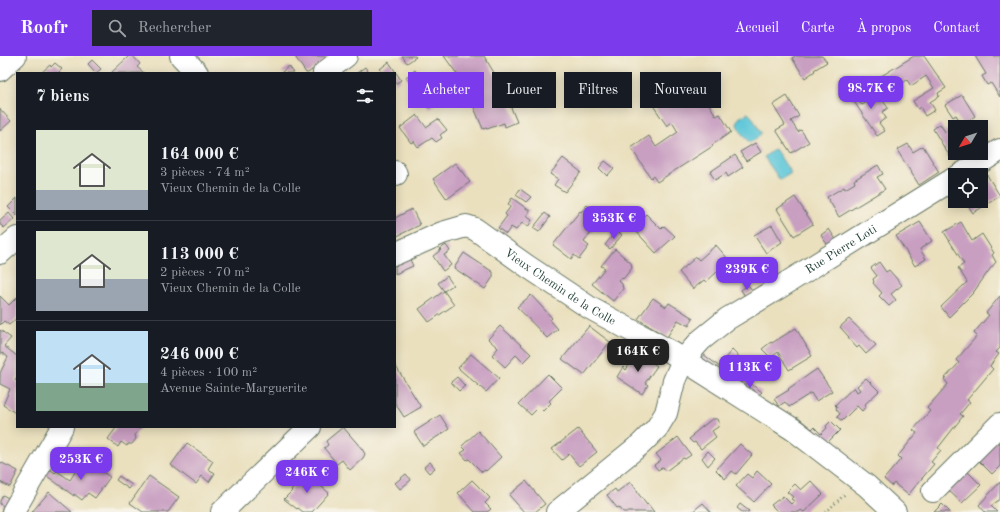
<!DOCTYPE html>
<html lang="fr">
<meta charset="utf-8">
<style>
body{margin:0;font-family:"Old Standard TT",serif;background:#20242c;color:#f1f3f6;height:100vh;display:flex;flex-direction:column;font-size:15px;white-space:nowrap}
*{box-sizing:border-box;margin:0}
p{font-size:13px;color:#9ea1a6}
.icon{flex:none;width:22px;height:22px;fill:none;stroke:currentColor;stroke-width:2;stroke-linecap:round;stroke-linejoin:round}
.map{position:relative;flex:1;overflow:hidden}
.sheet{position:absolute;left:16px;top:16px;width:380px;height:356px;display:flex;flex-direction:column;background:#171b24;border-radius:0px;box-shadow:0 2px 10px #0003}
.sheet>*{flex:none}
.top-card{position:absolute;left:408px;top:16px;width:380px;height:36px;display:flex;gap:8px}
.needle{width:26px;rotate:231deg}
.controls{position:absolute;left:948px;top:64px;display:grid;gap:8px}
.controls a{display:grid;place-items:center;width:40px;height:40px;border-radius:0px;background:#171b24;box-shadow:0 2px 10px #0003;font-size:20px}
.price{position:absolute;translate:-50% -34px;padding:0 9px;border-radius:8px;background:#7c3aed;color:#fff;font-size:13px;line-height:26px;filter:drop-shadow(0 1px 2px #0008)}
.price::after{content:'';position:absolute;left:50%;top:24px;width:12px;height:9px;margin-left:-6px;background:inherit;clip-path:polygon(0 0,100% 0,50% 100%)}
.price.current{background:#222;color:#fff}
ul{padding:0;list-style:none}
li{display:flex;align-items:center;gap:12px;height:100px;padding:0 20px}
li+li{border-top:1px solid #363941}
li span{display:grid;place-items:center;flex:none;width:112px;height:80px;border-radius:0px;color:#555}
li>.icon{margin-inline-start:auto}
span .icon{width:48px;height:48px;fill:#fffc;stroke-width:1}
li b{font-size:17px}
h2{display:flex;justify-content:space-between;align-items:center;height:48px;padding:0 20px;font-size:17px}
.chip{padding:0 14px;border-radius:0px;background:#171b24;box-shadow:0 2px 10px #0003;font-size:14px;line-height:36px}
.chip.current{background:#7c3aed;color:#fff}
header{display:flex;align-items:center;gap:24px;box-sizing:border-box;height:56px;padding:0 20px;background:#7c3aed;color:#fff}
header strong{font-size:19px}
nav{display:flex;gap:22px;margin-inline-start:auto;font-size:14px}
.search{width:280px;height:36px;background:#20242c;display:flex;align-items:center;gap:10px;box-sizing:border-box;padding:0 14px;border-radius:0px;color:#9ea1a6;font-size:15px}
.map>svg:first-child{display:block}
.water{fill:#5ec7d9;stroke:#3e8286}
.building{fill:#c89ec1}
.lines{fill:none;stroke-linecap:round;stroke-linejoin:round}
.minor-casing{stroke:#667664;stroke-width:24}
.path{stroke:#667664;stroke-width:2.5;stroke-dasharray:1 3;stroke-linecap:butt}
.minor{stroke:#fff;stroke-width:22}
.labels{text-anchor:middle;stroke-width:3;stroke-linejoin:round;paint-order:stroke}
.street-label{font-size:12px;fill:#1f3d34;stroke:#f7f3e8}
</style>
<header>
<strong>Roofr</strong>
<div class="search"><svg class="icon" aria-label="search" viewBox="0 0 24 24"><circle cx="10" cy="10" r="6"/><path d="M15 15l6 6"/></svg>Rechercher</div>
<nav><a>Accueil</a><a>Carte</a><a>À propos</a><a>Contact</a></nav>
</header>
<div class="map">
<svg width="1000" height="456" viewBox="0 0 1000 456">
<rect width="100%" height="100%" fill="#f7f3e8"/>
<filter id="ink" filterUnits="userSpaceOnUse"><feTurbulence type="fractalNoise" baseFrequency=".025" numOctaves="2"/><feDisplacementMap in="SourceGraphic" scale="8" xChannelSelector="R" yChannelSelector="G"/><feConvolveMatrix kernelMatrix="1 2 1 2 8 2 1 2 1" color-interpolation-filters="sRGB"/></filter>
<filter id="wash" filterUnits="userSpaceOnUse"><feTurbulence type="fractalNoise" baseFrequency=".012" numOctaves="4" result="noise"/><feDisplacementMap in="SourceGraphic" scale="16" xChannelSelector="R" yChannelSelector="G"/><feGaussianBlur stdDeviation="0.9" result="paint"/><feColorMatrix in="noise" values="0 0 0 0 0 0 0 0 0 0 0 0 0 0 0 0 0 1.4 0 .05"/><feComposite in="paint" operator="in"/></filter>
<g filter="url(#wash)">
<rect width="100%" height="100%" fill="#eae0be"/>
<g class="water">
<path d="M748 57 752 61 761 77C758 82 755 85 749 86L745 82 737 69 739 62Z"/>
<polygon points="775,93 791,117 780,124 764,101"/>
</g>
<g id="blocks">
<g class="building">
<polygon points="129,0 133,0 140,8 137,11 144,17 111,17"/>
<polygon points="298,0 326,0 327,1 324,5 308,17 306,17 296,2"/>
<polygon points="402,0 415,0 416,1 407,7"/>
<polygon points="444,0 484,0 502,30 517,66 505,71 504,67 487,73 486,72 483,73 468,37 457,18"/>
<polygon points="795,0 822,0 827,6 814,14 815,15 805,22 792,2"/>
<polygon points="914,0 924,0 946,32 938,37 939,40 930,46 935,54 925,60 920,51 918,53 913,45 934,32 926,20 911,30 907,24 900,29 896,23 890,28 887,24 882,28 878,22"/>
<polygon points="975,0 1000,0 1000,41 991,27 987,29 982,20 986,18"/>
<polygon points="92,4 101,13 96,17 88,8"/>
<polygon points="389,6 401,24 395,28 395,17 383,17 380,13"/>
<polygon points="55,7 62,13 59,16 60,17 41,17 50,9 51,11"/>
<polygon points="289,10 294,17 282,17 282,16"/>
<polygon points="365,11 369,17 357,17"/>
<polygon points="415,14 421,23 427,18 442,43 429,52 406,21"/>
<polygon points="698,23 709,41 706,43 716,60 720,58 731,76 712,89 713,90 657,126 653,120 651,122 631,92 649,80 656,91 678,76 672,66 667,70 652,48 667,39 669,41"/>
<polygon points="862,31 865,35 860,47 862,49 879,39 888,52 882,56 886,62 879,67 885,75 877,80 849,38"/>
<polygon points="962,39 975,60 962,69 956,59 953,61 945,49"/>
<polygon points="787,40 799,60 791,65 798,76 801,74 809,86 791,97 776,74 785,69 773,49"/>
<polygon points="0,53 11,65 0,75"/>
<polygon points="417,59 426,71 438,63 447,74 440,79 442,82 436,86 432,82 418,91 414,85 411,87 400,72"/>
<polygon points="940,68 945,76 954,71 955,73 955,97 957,97 950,101 933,73"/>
<polygon points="755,87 761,96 746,105 740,96"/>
<polygon points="908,88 913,96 923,90 939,116 919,129 897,94"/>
<polygon points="735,99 743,111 728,121 726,117 715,124 710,116"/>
<polygon points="563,102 581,116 565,136 554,129 558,123 550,118"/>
<polygon points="605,105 614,112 607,120 599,112"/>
<polygon points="455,107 470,126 447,143 433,123"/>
<polygon points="878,109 883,118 877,121 885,133 839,161 827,141 844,131 845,133 855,127 854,124"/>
<polygon points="987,119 1000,140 973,157 965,145 981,145 981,123"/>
<polygon points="520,133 531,141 526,146 516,139"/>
<polygon points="795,141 813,168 794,180 777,153"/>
<polygon points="17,142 17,160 8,151"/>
<polygon points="512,142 530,155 526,160 532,164 528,171 522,167 516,174 511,171 506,178 498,172 507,160 505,158 511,150 508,148"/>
<polygon points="587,149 592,153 590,155 597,160 593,165 598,168 584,186 589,190 579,203 574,199 571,203 553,189 580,155 581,156"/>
<polygon points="412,153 420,169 395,181 395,162"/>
<polygon points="9,157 14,163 4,172 1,169 0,169 0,165"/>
<polygon points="545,157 550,161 539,176 533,172"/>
<polygon points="646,158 661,173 664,170 675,180 656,197 632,171"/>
<polygon points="920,166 932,185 920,193 926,203 915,210 896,180"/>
<polygon points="961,166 972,185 982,178 994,197 992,199 996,206 990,213 973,237 949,261 941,251 967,226 958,212 964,208 944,176"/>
<polygon points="772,169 782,186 766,197 754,179"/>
<polygon points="829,173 837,185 828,190 821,179"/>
<polygon points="617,174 622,179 610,193 605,189"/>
<polygon points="446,189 450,195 444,199 451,209 443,215 433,200 441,194 440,193"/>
<polygon points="716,189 733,209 722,219 718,215 706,226 704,224 693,233 679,216 696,201 699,204"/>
<polygon points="615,193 631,207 632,212 623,223 621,222 619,225 622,228 623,233 613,245 592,228 605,212 601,210"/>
<polygon points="407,197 413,210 395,218 395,202"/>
<polygon points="464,197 493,216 493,221 485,233 454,212"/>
<polygon points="879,206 886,216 889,214 902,229 891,238 896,244 889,250 879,240 882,237 873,227 874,226 873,223 877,220 871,212"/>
<polygon points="447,220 453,229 444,235 438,227"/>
<polygon points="748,229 753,235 745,240 741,234"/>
<polygon points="444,235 454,249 429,266 419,253"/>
<polygon points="531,239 552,262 550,264 558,273 547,282 517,251"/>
<polygon points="0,240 9,249 17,241 17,262 9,269 4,265 0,269"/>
<polygon points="1000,240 1000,292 996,296 999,298 990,310 993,313 967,344 970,346 960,358 963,360 938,392 941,394 931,406 934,408 908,439 894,427 892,430 884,423 901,403 898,400 917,377 913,374 930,355 927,352 948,328 944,323 959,307 956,304 977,280 974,277 989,259 986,257"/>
<polygon points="653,242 666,251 669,247 693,262 689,270 678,264 667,281 638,263"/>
<polygon points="849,263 876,289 866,298 859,290 857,292 848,282 849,281 840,271"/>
<polygon points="500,270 531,298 523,306 516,299 505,311 492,299 498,292 488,283"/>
<polygon points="589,270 610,286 584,319 562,303"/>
<polygon points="796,272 812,300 789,314 778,296 771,302 762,293 771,286 772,287"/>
<polygon points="0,274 11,282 4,290 17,300 17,320 15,324 17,325 17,358 3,349 10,333 0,328 0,317 8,301 2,297 0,299"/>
<polygon points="732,294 750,311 737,324 729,316 731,314 726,309 729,306 725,302"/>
<polygon points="637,296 657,310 645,327 648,329 642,338 617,321 623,311 626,314"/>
<polygon points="471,298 499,322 486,336 458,312"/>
<polygon points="703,298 721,312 715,318 695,305"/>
<polygon points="395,309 421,351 404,361 395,347"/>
<polygon points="817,313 832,335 816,345 811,337 789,351 785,346 779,350 774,343 789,334 788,333"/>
<polygon points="548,318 562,332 549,345 551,347 543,355 541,353 540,354 538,352 531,359 519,348"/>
<polygon points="457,321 465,330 459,335 451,326"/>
<polygon points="866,322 879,335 865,348 866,350 862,355 857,350 842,365 837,361 840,358 836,353 837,351 835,349 854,331 857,336 860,334 857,330"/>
<polygon points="744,323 762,336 756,342 738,330"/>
<polygon points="440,359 449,373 423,390 414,376"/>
<polygon points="797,361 812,373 814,371 821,378 827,372 826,370 831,365 840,374 822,392 792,368"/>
<polygon points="712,363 718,363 719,366 718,371 712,375 716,381 701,393 695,386 693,387 689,383 693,380 692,379"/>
<polygon points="114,371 141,371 135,379 136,383 132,388 128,388 127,390 121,386 118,391 108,383 116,372"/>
<polygon points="343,371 362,393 365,398 363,402 350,414 342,404 337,408 324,392 328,389 326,385"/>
<polygon points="578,373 597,396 579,410 569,398 562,404 552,393"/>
<polygon points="478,375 501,401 486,415 485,414 482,416 469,403 467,404 461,397 466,394 462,390"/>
<polygon points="678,381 691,399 685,403 683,402 666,415 663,411 658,414 654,409 661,404 656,398"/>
<polygon points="996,384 1000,388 1000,410 992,418 977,403"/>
<polygon points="187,387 213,405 208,413 215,417 209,426 202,420 196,428 171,409"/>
<polygon points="740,388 752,399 736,418 732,415 725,423 716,414"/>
<polygon points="708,395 715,402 708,410 702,402"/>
<polygon points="0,406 18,415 10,431 0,426"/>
<polygon points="430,406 435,412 429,417 424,411"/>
<polygon points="80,408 90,415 92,411 98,415 99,414 110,421 95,442 88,437 82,444 74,438 74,440 43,417 47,411 55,417 57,415 70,424"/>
<polygon points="966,414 981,429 962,447 947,433"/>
<polygon points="757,415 771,428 754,446 736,430 747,418 752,422"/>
<polygon points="305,416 329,437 312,456 303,456 298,452 297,453 284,443 292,435 291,434"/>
<polygon points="406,418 411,424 400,433 395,427"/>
<polygon points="119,420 132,429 129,433 116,424"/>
<polygon points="149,420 179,441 168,456 143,456 130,447"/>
<polygon points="472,424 490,442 485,447 491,453 487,456 475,456 458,437"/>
<polygon points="526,425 545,448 535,456 524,456 509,439"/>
<polygon points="811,425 823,438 804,456 801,454 799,456 778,456 771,449 783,440 791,448 794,445 791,443 793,441 787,436 795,428 801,434"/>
<polygon points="631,426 638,436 637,436 647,449 648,448 654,456 623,456 619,451 617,452 607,439 615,433 617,436 629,427"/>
<polygon points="1000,426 1000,443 991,450 997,456 985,456 979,449"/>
<polygon points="49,436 72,456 32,456"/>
<polygon points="3,439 13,445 9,453 0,448 0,445"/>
<polygon points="703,447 711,456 692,456"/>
<polygon points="740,448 749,455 748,456 742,456 737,452"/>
<polygon points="942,448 950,456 934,456"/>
</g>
</g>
</g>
<g filter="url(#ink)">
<use href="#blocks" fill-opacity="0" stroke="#667664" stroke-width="1"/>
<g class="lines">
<g class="minor-casing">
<g id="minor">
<polyline points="181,0 197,17"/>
<polyline points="0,14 15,0"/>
<polyline points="324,17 346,0"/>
<polyline points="395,116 396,118"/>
<polyline points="960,119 1000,94"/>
<polyline points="0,197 17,182"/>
<path id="s1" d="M395 198 442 177 466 170 475 173 527 210 590 252 671 296 794 374 867 430 895 456"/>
<polyline points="933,435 1000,368"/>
<polyline points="13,456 62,371"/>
<polyline points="222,456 310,371"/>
<path id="s2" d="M557 456 641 388 657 372 666 357 674 325 683 304 701 284 727 263 780 231 955 122"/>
</g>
</g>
<polyline class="path" points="826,456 845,438"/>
<use href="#minor" class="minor"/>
</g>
</g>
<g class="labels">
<g class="street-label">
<text dy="4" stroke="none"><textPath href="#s2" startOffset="398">Rue Pierre Loti</textPath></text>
<text dy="4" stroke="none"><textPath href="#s1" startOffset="189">Vieux Chemin de la Colle</textPath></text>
</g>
</g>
</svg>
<div class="controls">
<a><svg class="needle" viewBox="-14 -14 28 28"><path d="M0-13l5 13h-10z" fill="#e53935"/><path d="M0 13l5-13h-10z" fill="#9ea1a6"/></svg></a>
<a><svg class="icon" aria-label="locate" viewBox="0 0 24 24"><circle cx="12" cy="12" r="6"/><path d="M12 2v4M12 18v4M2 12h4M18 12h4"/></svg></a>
</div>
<b class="price" style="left:871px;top:54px">98.7K €</b>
<b class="price" style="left:614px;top:184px">353K €</b>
<b class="price" style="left:747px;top:235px">239K €</b>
<b class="price current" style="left:638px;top:317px">164K €</b>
<b class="price" style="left:750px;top:333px">113K €</b>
<b class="price" style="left:81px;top:425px">253K €</b>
<b class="price" style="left:307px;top:438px">246K €</b>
<div class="top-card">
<a class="chip current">Acheter</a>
<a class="chip">Louer</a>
<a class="chip">Filtres</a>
<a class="chip">Nouveau</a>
</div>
<section class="sheet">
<h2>7 biens<svg class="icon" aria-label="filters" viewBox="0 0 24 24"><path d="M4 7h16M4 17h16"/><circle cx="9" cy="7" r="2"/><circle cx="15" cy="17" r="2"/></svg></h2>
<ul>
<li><span style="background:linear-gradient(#dfe7d0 75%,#9aa5b1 0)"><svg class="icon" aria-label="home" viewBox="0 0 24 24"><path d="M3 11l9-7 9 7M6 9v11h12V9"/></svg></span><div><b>164 000 €</b><p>3 pièces · 74 m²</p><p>Vieux Chemin de la Colle</p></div></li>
<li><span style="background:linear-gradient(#dfe7d0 60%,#9aa5b1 0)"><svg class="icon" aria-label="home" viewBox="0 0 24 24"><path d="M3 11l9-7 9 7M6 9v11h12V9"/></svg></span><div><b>113 000 €</b><p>2 pièces · 70 m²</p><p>Vieux Chemin de la Colle</p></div></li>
<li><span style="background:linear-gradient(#bfe0f5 65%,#7fa58c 0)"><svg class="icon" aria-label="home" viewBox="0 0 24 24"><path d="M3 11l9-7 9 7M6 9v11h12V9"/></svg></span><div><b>246 000 €</b><p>4 pièces · 100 m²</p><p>Avenue Sainte-Marguerite</p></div></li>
</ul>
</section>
</div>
